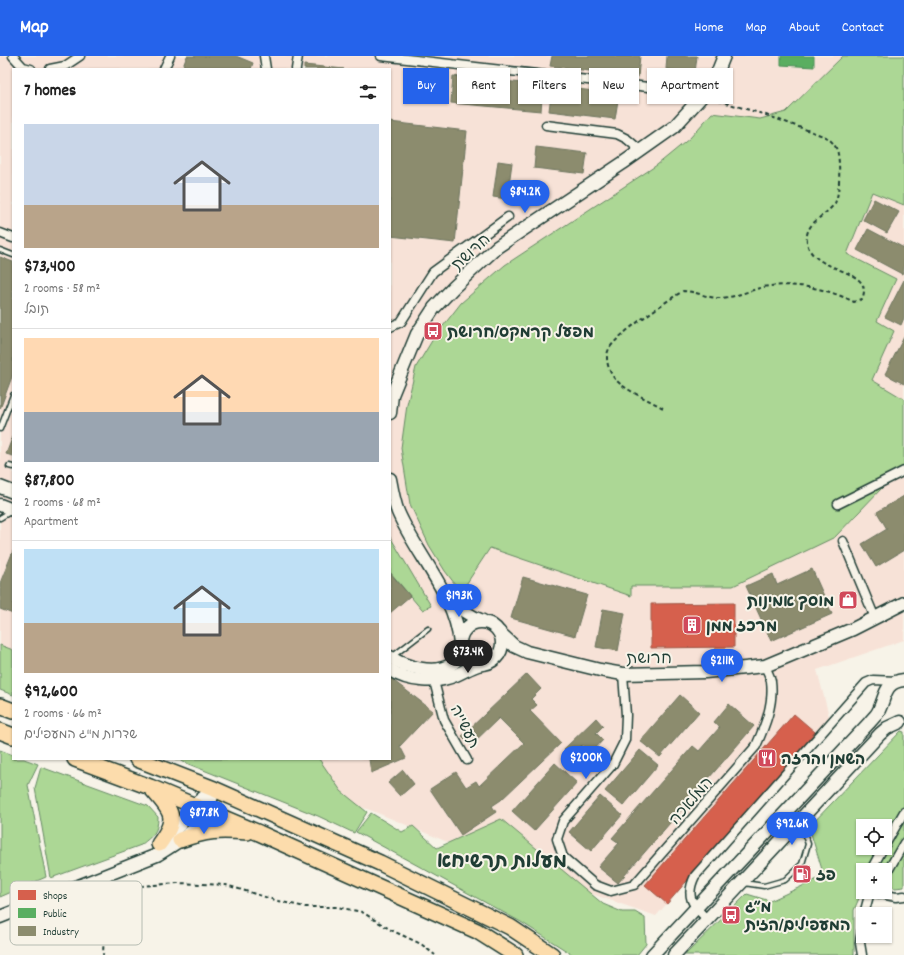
<!DOCTYPE html>
<meta charset="utf-8">
<style>
body{margin:0;font-family:Dekko,"Playpen Sans Hebrew",sans-serif;background:#f6f6f6;color:#222;height:100vh;display:flex;flex-direction:column;font-size:15px;white-space:nowrap}
*{box-sizing:border-box;margin:0}
p{font-size:13px;color:#767676}
.icon{flex:none;width:22px;height:22px;fill:none;stroke:currentColor;stroke-width:2;stroke-linecap:round;stroke-linejoin:round}
.map{position:relative;flex:1;overflow:hidden}
.sheet{position:absolute;left:12px;top:12px;width:379px;height:692px;display:flex;flex-direction:column;background:#fff;border-radius:0px;box-shadow:0 1px 3px #0004}
.sheet>*{flex:none}
.guide{position:absolute;left:403px;top:12px;width:380px;height:36px;display:flex;gap:8px}
.fabs{position:absolute;left:856px;top:763px;display:grid;gap:8px}
.fabs a{display:grid;place-items:center;width:36px;height:36px;border-radius:0px;background:#fff;box-shadow:0 1px 3px #0004;font-size:20px}
.price{position:absolute;translate:-50% -34px;padding:0 9px;border-radius:14px;background:#2563eb;color:#fff;font-size:13px;line-height:26px;filter:drop-shadow(0 1px 2px #0008)}
.price::after{content:'';position:absolute;left:50%;top:24px;width:12px;height:9px;margin-left:-6px;background:inherit;clip-path:polygon(0 0,100% 0,50% 100%)}
.price.active{background:#222;color:#fff}
ul{padding:0;list-style:none}
li{display:grid;align-content:center;gap:8px;height:212px;padding:0 12px}
li+li{border-top:1px solid #e0e0e0}
li span{display:grid;place-items:center;height:124px;border-radius:0px;color:#555}
li>.icon{margin-inline-start:auto}
span .icon{width:72px;height:72px;fill:#fffc;stroke-width:1}
li b{font-size:17px}
h2{display:flex;justify-content:space-between;align-items:center;height:48px;padding:0 12px;font-size:17px}
.pill{padding:0 14px;border-radius:0px;background:#fff;box-shadow:0 1px 3px #0004;font-size:14px;line-height:36px}
.pill.active{background:#2563eb;color:#fff}
header{display:flex;align-items:center;gap:24px;box-sizing:border-box;height:56px;padding:0 20px;background:#2563eb;color:#fff}
header strong{font-size:19px}
nav{display:flex;gap:22px;margin-inline-start:auto;font-size:14px}
.map>svg:first-child{display:block}
.built{fill:#f7e2d7}
.green{fill:#acd795;stroke:#668a64;fill-rule:evenodd}
.shops{fill:#d6604d;stroke:#9f5646}
.public{fill:#5aae61;stroke:#488c54}
.industry{fill:#8c8c6e;stroke:#6b745d}
.lines{fill:none;stroke-linecap:round;stroke-linejoin:round}
.lane-casing{stroke:#1f3d34;stroke-width:7}
.street-casing{stroke:#1f3d34;stroke-width:11}
.secondary-casing{stroke:#1f3d34;stroke-width:15}
.highway-casing{stroke:#1f3d34;stroke-width:18}
.path{stroke:#1f3d34;stroke-width:2;stroke-dasharray:4 3;stroke-linecap:butt}
.lane{stroke:#f7f3e8;stroke-width:4}
.street{stroke:#f7f3e8;stroke-width:8}
.secondary{stroke:#f7f3e8;stroke-width:12}
.highway{stroke:#fcdcac;stroke-width:15}
.labels{text-anchor:middle;stroke-width:4;stroke-linejoin:round;paint-order:stroke}
.street-label{font-size:16px;fill:#1f3d34;stroke:#f7f3e8}
.poi-label{font-size:16px;font-weight:bold;fill:#1f3d34;stroke:#f7f3e8;text-anchor:start}
.district-label{font-size:20px;font-weight:bold;fill:#1f3d34;stroke:#f7f3e8}
.key{fill:#f7f3e8;stroke:#b6bcb2;stroke-width:1}
.key-label{font-size:11px;fill:#1f3d34}
</style>
<header>
<strong>Map</strong>
<nav><a>Home</a><a>Map</a><a>About</a><a>Contact</a></nav>
</header>
<div class="map">
<svg width="904" height="899" viewBox="0 0 904 899">
<rect width="100%" height="100%" fill="#f7f3e8"/>
<filter id="ink" filterUnits="userSpaceOnUse"><feTurbulence type="fractalNoise" baseFrequency=".025" numOctaves="2"/><feDisplacementMap in="SourceGraphic" scale="8" xChannelSelector="R" yChannelSelector="G"/><feConvolveMatrix kernelMatrix="1 2 1 2 8 2 1 2 1" color-interpolation-filters="sRGB"/></filter>
<g filter="url(#ink)">
<polygon class="built" points="0,0 904,0 904,584 817,614 830,664 656,860 484,801 370,754 222,703 390,703 390,13 13,13 13,631 0,626"/>
<g class="green">
<polygon points="843,0 904,0 904,149 872,136 847,198 896,223 877,265 894,275 872,324 904,343 904,409 835,481 733,530 631,530 631,540 490,492 461,536 445,515 429,489 410,448 401,392 407,349 416,311 433,283 461,247 505,209 657,109 690,82 712,57 760,63 786,56"/>
<polygon points="390,481 392,484 431,550 422,554 390,516"/>
<polygon points="0,589 13,594 13,639 0,634"/>
<path d="M901 675 904 676V831L895 832 885 828V814H863V833L854 854V899H685L747 838 770 845 824 820 809 771ZM863 770H885V792H863Z"/>
<polygon points="0,694 13,699 13,703 24,703 38,708 28,729 46,821 0,841"/>
<polygon points="176,703 319,703 341,735 367,756 354,777 318,760"/>
<path d="M41 711 148 750 158 761C158 777 153 779 141 789L51 822 35 732Z"/>
<polygon points="371,757 402,776 413,770 437,792 501,763 603,848 622,856 635,856 645,862 646,888 637,899 573,899 521,866 356,776"/>
</g>
<g class="shops">
<polygon points="734,547 734,591 651,592 651,548"/>
<polygon points="794,658 815,676 667,848 645,829"/>
</g>
<polygon class="public" points="781,0 814,0 814,11 781,9"/>
<g class="industry">
<polygon points="187,0 236,0 253,7 251,13 182,13"/>
<polygon points="552,0 640,0 638,21 550,10"/>
<polygon points="667,0 697,0 695,17 666,13"/>
<polygon points="304,9 344,13 304,13"/>
<polygon points="453,20 543,29 541,55 451,47"/>
<polygon points="418,28 434,29 432,43 417,41"/>
<polygon points="552,30 619,38 615,63 549,55"/>
<polygon points="390,66 467,75 455,187 390,180"/>
<polygon points="536,91 587,97 584,118 534,112"/>
<polygon points="498,105 512,107 507,143 493,141"/>
<polygon points="874,143 899,156 887,177 863,164"/>
<polygon points="868,173 904,192 904,214 902,218 857,194"/>
<polygon points="0,201 13,206 13,318 0,353"/>
<polygon points="904,224 904,262 901,269 885,261"/>
<polygon points="904,281 904,328 885,318"/>
<polygon points="13,380 13,400 6,398"/>
<polygon points="904,440 904,494 876,511 862,488 887,473 877,456"/>
<polygon points="13,495 13,558 0,553 0,527"/>
<polygon points="812,513 832,558 771,585 746,530 773,518 777,529"/>
<polygon points="390,517 410,540 390,557"/>
<polygon points="523,521 587,539 575,580 511,562"/>
<polygon points="603,553 625,557 618,595 596,591"/>
<polygon points="527,618 541,633 531,643 537,649 530,655 561,687 501,744 492,750 496,756 461,779 430,733 456,716 466,731 476,725 479,730 524,687 499,662 471,689 462,680"/>
<polygon points="390,622 433,655 400,690 406,702 371,717 369,703 390,703"/>
<polygon points="680,639 699,656 660,701 640,685"/>
<polygon points="729,648 754,670 618,827 598,811 619,787 612,782 693,690 699,695 720,671 714,666"/>
<polygon points="596,662 603,670 596,677 603,684 590,698 582,689 571,700 564,693"/>
<polygon points="640,694 658,709 623,750 605,735"/>
<polygon points="555,707 577,727 534,775 512,755"/>
<polygon points="403,714 414,728 400,740 388,727"/>
<polygon points="600,740 622,759 591,795 569,776"/>
</g>
<g class="lines">
<g class="lane-casing">
<g id="lane">
<polyline points="0,194 13,199"/>
<polyline points="0,373 13,339"/>
<polyline points="9,410 13,411"/>
<polyline points="0,462 10,456"/>
<polyline points="393,600 428,573"/>
<polyline points="744,827 764,830 785,824 802,808 808,788 800,766"/>
</g>
</g>
<g class="street-casing">
<g id="street">
<polyline points="13,0 23,11 31,13"/>
<polyline points="264,0 266,13"/>
<polyline points="381,0 674,34 703,39"/>
<polyline points="50,13 65,10 80,0"/>
<polyline points="164,13 170,0"/>
<polyline points="296,13 298,0"/>
<polyline points="546,69 617,78 627,83 641,95"/>
<polyline points="0,177 13,182"/>
<polyline points="390,271 401,266 433,216 508,161"/>
<polyline points="838,448 904,415"/>
<polyline points="843,485 875,562"/>
<path d="M623 618 626 659 625 684 613 708 563 765 557 783 563 801 595 829 611 835 634 829 756 690C765 670 774 648 771 625 770 620 767 615 765 610"/>
<polyline points="434,625 444,664 467,704"/>
<polyline points="885,789 904,756"/>
<polyline points="871,814 883,792"/>
<polyline points="885,820 904,787"/>
<polyline points="872,836 896,841 904,840"/>
<polyline points="864,858 870,836"/>
<path d="M707 863C692 849 685 840 695 820L866 627 873 624 898 625"/>
<polyline points="862,899 860,887 863,868"/>
</g>
</g>
<g class="secondary-casing">
<g id="secondary">
<polyline points="390,357 392,339 417,278 434,252 454,231 497,191 623,107 674,71 703,39 716,20 724,0"/>
<path d="M390 423C392 434 394 446 398 456 417 500 456 539 460 588"/>
<polyline points="0,431 13,436"/>
<polyline points="0,449 13,454"/>
<path d="M448 540C458 552 468 560 483 565"/>
<circle cx="481" cy="587" r="21"/>
<polyline points="499,576 514,590 527,596 600,614 623,618 705,616 765,610 853,573 904,547"/>
<path d="M390 601C405 611 435 620 452 608 456 606 459 600 461 596"/>
<path d="M390 614C409 626 436 628 456 619 465 615 472 610 482 608"/>
<polyline points="164,783 180,769 194,749 214,733"/>
<path d="M0 861 157 799C175 788 199 774 208 754 210 747 212 740 214 733"/>
<path d="M652 899 869 667C873 662 877 659 879 654 886 640 884 626 904 624"/>
<polyline points="674,899 880,678 887,672 900,666"/>
</g>
</g>
<g class="highway-casing">
<g id="highway">
<polyline points="0,650 13,655"/>
<polyline points="0,675 13,680"/>
<polyline points="75,703 150,731 259,777 477,875 515,899"/>
<polyline points="137,703 214,733 380,807 510,871 552,899"/>
<path d="M152 733C172 756 179 761 159 788"/>
<path d="M180 784C207 774 219 774 247 776"/>
</g>
</g>
<g class="path">
<path d="M663 352C651 345 625 334 616 324 609 317 604 302 609 293 616 279 668 244 683 235 696 235 707 242 719 242 737 242 753 232 770 230 799 227 829 233 854 246L862 243C877 209 802 219 807 179 809 165 828 158 835 147 840 138 840 109 838 98 837 91 832 85 826 81L766 59 713 43"/>
<polyline points="112,829 130,831 177,827 226,829 278,845 305,851 337,851 362,856 391,874 421,888 435,899"/>
<polyline points="92,836 104,875 103,899"/>
</g>
<use href="#lane" class="lane"/>
<use href="#street" class="street"/>
<use href="#secondary" class="secondary"/>
<use href="#highway" class="highway"/>
</g>
</g>
<defs>
<g id="bus-square" transform="scale(1)"><rect x="-9" y="-9" width="18" height="18" rx="4" fill="#d1495b" stroke="#f7f3e8"/><path d="M-5-6H5V4H4V6H2V4H-2V6H-4V4H-5ZM-3.5-4V0h7V-4ZM-3.5 1.2v1.5H-2V1.2ZM2 1.2v1.5H3.5V1.2Z" fill="#fff"/></g>
<g id="shop-square" transform="scale(1)"><rect x="-9" y="-9" width="18" height="18" rx="4" fill="#d1495b" stroke="#f7f3e8"/><path d="M-5-2.5h2.3a2.7 3.5 0 0 1 5.4 0H5L5.5 6h-11ZM-1.5-2.5h3a1.5 2.3 0 0 0-3 0Z" fill="#fff"/></g>
<g id="building-square" transform="scale(1)"><rect x="-9" y="-9" width="18" height="18" rx="4" fill="#d1495b" stroke="#f7f3e8"/><path d="M-4-6H4V6H1V3H-1V6H-4ZM-2.5-4.3h1.7v1.8h-1.7ZM.8-4.3h1.7v1.8H.8ZM-2.5-1h1.7V.8h-1.7ZM.8-1h1.7V.8H.8Z" fill="#fff"/></g>
<g id="restaurant-square" transform="scale(1)"><rect x="-9" y="-9" width="18" height="18" rx="4" fill="#d1495b" stroke="#f7f3e8"/><path d="M-5-6h1v4h1v-4h1v4h1v-4h1v5L-1.5 .5V6h-2V.5L-5-1ZM5-6V6H3V1.5H1.5Q1.5-4 5-6Z" fill="#fff"/></g>
<g id="fuel-square" transform="scale(1)"><rect x="-9" y="-9" width="18" height="18" rx="4" fill="#d1495b" stroke="#f7f3e8"/><path d="M-5.5-6h7V0h2V4h1.3V-2.5L3-4.5l.8-.8L6-3V5H2.5V1h-1V6h-7ZM-4.2-4.7v3.2H.2V-4.7Z" fill="#fff"/></g>
</defs>
<g fill-rule="evenodd">
<use href="#bus-square" x="433" y="275"/>
<use href="#shop-square" x="848" y="544"/>
<use href="#building-square" x="692" y="569"/>
<use href="#restaurant-square" x="767" y="702"/>
<use href="#fuel-square" x="802" y="818"/>
<use href="#bus-square" x="731" y="859"/>
</g>
<g class="labels">
<g class="street-label">
<text transform="translate(470 195) rotate(-42)" y="6">חרושת</text>
<text x="649" y="607">חרושת</text>
<text transform="translate(466 670) rotate(63)" y="6">תעשייה</text>
<text transform="translate(690 744) rotate(-49)" y="6">המלאכה</text>
</g>
<g class="poi-label">
<text x="447" y="281">מפעל קרמקס/חרושת</text>
<text x="834" y="550" text-anchor="end">מוסך אמינות</text>
<text x="706" y="575">מרכז ממן</text>
<text x="781" y="708">השמן והרזה</text>
<text x="816" y="824">פז</text>
<text x="745" y="856">מ״ג<tspan x="745" dy="18">המעפילים/הזית</tspan></text>
</g>
<g class="district-label">
<text x="502" y="811">מעלות תרשיחא</text>
</g>
</g>
<rect x="10" y="825" width="132" height="64" rx="6" class="key"/>
<rect x="18" y="834" width="18" height="10" fill="#d6604d"/>
<rect x="18" y="852" width="18" height="10" fill="#5aae61"/>
<rect x="18" y="870" width="18" height="10" fill="#8c8c6e"/>
<g class="key-label">
<text x="43" y="843">Shops</text>
<text x="43" y="861">Public</text>
<text x="43" y="879">Industry</text>
</g>
</svg>
<div class="fabs">
<a><svg class="icon" aria-label="locate" viewBox="0 0 24 24"><circle cx="12" cy="12" r="6"/><path d="M12 2v4M12 18v4M2 12h4M18 12h4"/></svg></a>
<a>+</a>
<a>−</a>
</div>
<b class="price" style="left:525px;top:158px">$84.2K</b>
<b class="price" style="left:459px;top:562px">$193K</b>
<b class="price active" style="left:468px;top:618px">$73.4K</b>
<b class="price" style="left:722px;top:627px">$211K</b>
<b class="price" style="left:586px;top:724px">$200K</b>
<b class="price" style="left:204px;top:779px">$87.8K</b>
<b class="price" style="left:792px;top:790px">$92.6K</b>
<div class="guide">
<a class="pill active">Buy</a>
<a class="pill">Rent</a>
<a class="pill">Filters</a>
<a class="pill">New</a>
<a class="pill">Apartment</a>
</div>
<section class="sheet">
<h2>7 homes<svg class="icon" aria-label="filters" viewBox="0 0 24 24"><path d="M4 7h16M4 17h16"/><circle cx="9" cy="7" r="2"/><circle cx="15" cy="17" r="2"/></svg></h2>
<ul>
<li><span style="background:linear-gradient(#c9d6e8 65%,#b9a48a 0)"><svg class="icon" aria-label="home" viewBox="0 0 24 24"><path d="M3 11l9-7 9 7M6 9v11h12V9"/></svg></span><div><b>$73,400</b><p>2 rooms · 58 m²</p><p>תובל</p></div></li>
<li><span style="background:linear-gradient(#ffd9b3 60%,#9aa5b1 0)"><svg class="icon" aria-label="home" viewBox="0 0 24 24"><path d="M3 11l9-7 9 7M6 9v11h12V9"/></svg></span><div><b>$87,800</b><p>2 rooms · 68 m²</p><p>Apartment</p></div></li>
<li><span style="background:linear-gradient(#bfe0f5 60%,#b9a48a 0)"><svg class="icon" aria-label="home" viewBox="0 0 24 24"><path d="M3 11l9-7 9 7M6 9v11h12V9"/></svg></span><div><b>$92,600</b><p>2 rooms · 66 m²</p><p>שדרות מ&quot;ג המעפילים</p></div></li>
</ul>
</section>
</div>
